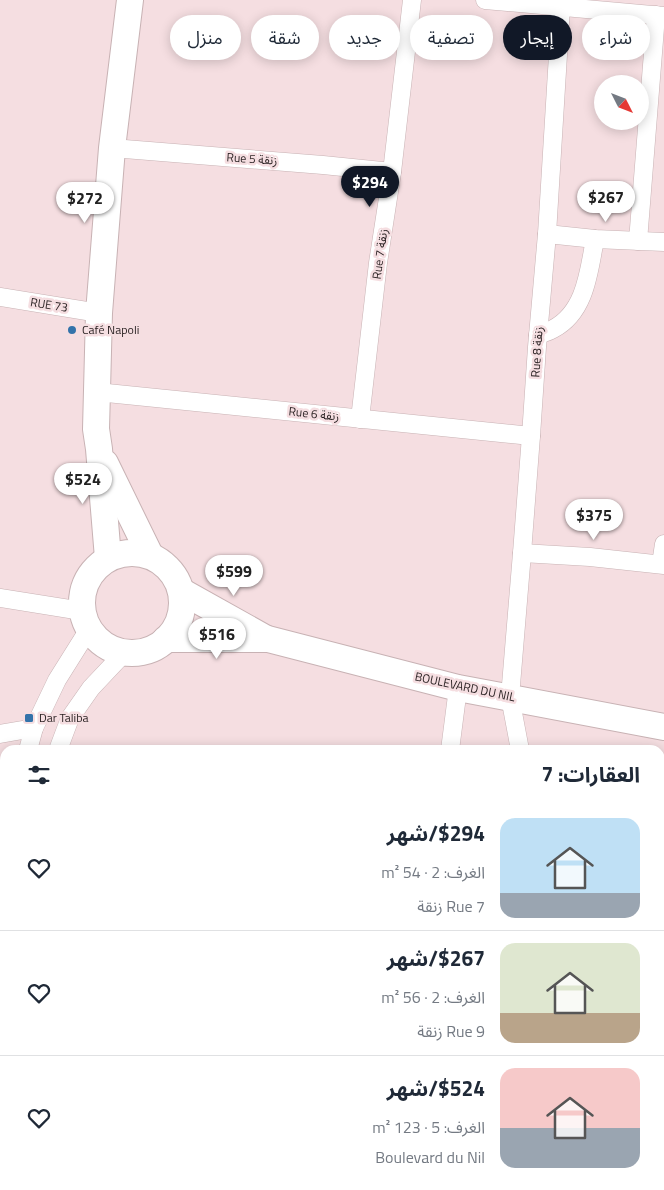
<!DOCTYPE html>
<html lang="ar">
<meta charset="utf-8">
<style>
body{margin:0;font-family:"Titillium Web","Noto Sans Arabic",sans-serif;background:#f2f2f3;color:#1f2937;direction:rtl;height:100vh;display:flex;flex-direction:column;font-size:19px;white-space:nowrap}
*{box-sizing:border-box;margin:0}
p{font-size:16px;color:#747a83}
.icon{flex:none;width:28px;height:28px;fill:none;stroke:currentColor;stroke-width:2;stroke-linecap:round;stroke-linejoin:round}
.map{position:relative;flex:1;overflow:hidden;direction:ltr}
.side{position:absolute;left:0px;top:745px;width:665px;height:445px;display:flex;flex-direction:column;background:#fff;border-radius:15px 15px 0 0;box-shadow:0 2px 12px #0003;direction:rtl}
.side>*{flex:none}
.hud{position:absolute;left:15px;top:15px;width:635px;height:45px;direction:rtl;display:flex;gap:10px}
.needle{width:32px;rotate:132deg}
.tools{position:absolute;left:594px;top:75px;display:grid;gap:10px}
.tools a{display:grid;place-items:center;width:55px;height:55px;border-radius:50%;background:#fff;box-shadow:0 2px 12px #0003;font-size:25px}
.price{position:absolute;translate:-50% -42px;padding:0 11px;border-radius:18px;background:#fff;color:#222;font-size:16px;line-height:32px;filter:drop-shadow(0 1px 2px #0008)}
.price::after{content:'';position:absolute;left:50%;top:30px;width:15px;height:11px;margin-left:-8px;background:inherit;clip-path:polygon(0 0,100% 0,50% 100%)}
.price.active{background:#111827;color:#fff}
ul{padding:0;list-style:none}
li{display:flex;align-items:center;gap:15px;height:125px;padding:0 25px}
li+li{border-top:1px solid #e0e1e3}
li span{display:grid;place-items:center;flex:none;width:140px;height:100px;border-radius:15px;color:#555}
li>.icon{margin-inline-start:auto}
span .icon{width:60px;height:60px;fill:#fffc;stroke-width:1}
li b{font-size:21px}
h2{display:flex;justify-content:space-between;align-items:center;height:60px;padding:0 25px;font-size:21px}
.tag{padding:0 18px;border-radius:22px;background:#fff;box-shadow:0 2px 12px #0003;font-size:18px;line-height:45px}
.tag.active{background:#111827;color:#fff}
.map>svg:first-child{display:block}
.lines{fill:none;stroke-linecap:round;stroke-linejoin:round}
.street-casing{stroke:#c8b2b4;stroke-width:19}
.secondary-casing{stroke:#c8b2b4;stroke-width:28}
.street{stroke:#fff;stroke-width:18}
.secondary{stroke:#fff;stroke-width:26}
.poi-dot{fill:#3373aa;stroke:#f5dee1;stroke-width:2}
.labels{text-anchor:middle;stroke-width:5;stroke-linejoin:round;paint-order:stroke}
.street-label{font-size:12px;fill:#271f20;stroke:#f5dee1}
.poi-label{font-size:12px;fill:#271f20;stroke:#f5dee1;text-anchor:start}
</style>
<div class="map">
<svg width="664" height="1190" viewBox="0 0 664 1190">
<rect width="100%" height="100%" fill="#f5dee1"/>
<g class="lines">
<g class="street-casing">
<g id="street">
<polyline points="485,0 664,16"/>
<polyline points="112,148 323,165 392,172"/>
<polyline points="547,234 595,239 664,242"/>
<polyline points="638,241 656,15"/>
<polyline points="0,297 99,313"/>
<path d="M538 335C543 333 548 332 553 329 586 312 589 270 595 239"/>
<polyline points="97,392 531,436"/>
<polyline points="360,419 378,263 392,172 412,0"/>
<polyline points="522,553 590,557 664,565"/>
<polyline points="661,564 664,544"/>
<polyline points="0,598 82,611"/>
<polyline points="0,734 34,728"/>
<polyline points="28,750 34,728 57,680 89,629"/>
<polyline points="58,750 70,718 91,688 124,653"/>
<polyline points="450,750 458,688"/>
<polyline points="520,750 510,697 522,553 531,436 537,347 547,234 561,6"/>
<polyline points="0,876 5,879"/>
<polyline points="660,904 664,908"/>
<polyline points="660,956 664,951"/>
<polyline points="0,978 5,925"/>
<polyline points="660,1024 664,1020"/>
<polyline points="660,1093 664,1090"/>
<polyline points="0,1180 5,1180"/>
<polyline points="613,1185 618,1190"/>
<polyline points="14,1190 15,1185"/>
<polyline points="303,1190 304,1185"/>
<polyline points="360,1190 361,1185"/>
<polyline points="434,1190 435,1185"/>
<polyline points="560,1190 566,1185"/>
</g>
</g>
<g class="secondary-casing">
<g id="secondary">
<polyline points="105,463 150,555"/>
<circle cx="132" cy="603" r="50"/>
<polyline points="108,558 99,449 96,429 99,313 112,148 130,0"/>
<polyline points="181,591 265,638"/>
<polyline points="166,639 268,639 458,688 664,727"/>
</g>
</g>
<use href="#street" class="street"/>
<use href="#secondary" class="secondary"/>
</g>
<g class="poi-dot">
<circle cx="72" cy="330" r="5"/>
<rect x="24" y="713" width="10" height="10" rx="2.5"/>
</g>
<g class="labels">
<g class="street-label">
<text transform="translate(252 159) rotate(4)" y="4">Rue 5 زنقة</text>
<text transform="translate(380 254) rotate(-82)" y="4">Rue 7 زنقة</text>
<text transform="translate(49 305) rotate(9)" y="4">RUE 73</text>
<text transform="translate(537 352) rotate(-86)" y="4">Rue 8 زنقة</text>
<text transform="translate(314 414) rotate(6)" y="4">Rue 6 زنقة</text>
<text transform="translate(465 687) rotate(12)" y="4">BOULEVARD DU NIL</text>
</g>
<g class="poi-label">
<text x="82" y="334">Café Napoli</text>
<text x="39" y="722">Dar Taliba</text>
</g>
</g>
</svg>
<div class="tools">
<a><svg class="needle" viewBox="-14 -14 28 28"><path d="M0-13l5 13h-10z" fill="#e53935"/><path d="M0 13l5-13h-10z" fill="#747a83"/></svg></a>
</div>
<b class="price active" style="left:370px;top:208px">$294</b>
<b class="price" style="left:606px;top:223px">$267</b>
<b class="price" style="left:85px;top:224px">$272</b>
<b class="price" style="left:83px;top:505px">$524</b>
<b class="price" style="left:594px;top:541px">$375</b>
<b class="price" style="left:234px;top:597px">$599</b>
<b class="price" style="left:217px;top:660px">$516</b>
<div class="hud">
<a class="tag">شراء</a>
<a class="tag active">إيجار</a>
<a class="tag">تصفية</a>
<a class="tag">جديد</a>
<a class="tag">شقة</a>
<a class="tag">منزل</a>
</div>
<section class="side">
<h2>العقارات: 7<svg class="icon" aria-label="filters" viewBox="0 0 24 24"><path d="M4 7h16M4 17h16"/><circle cx="9" cy="7" r="2"/><circle cx="15" cy="17" r="2"/></svg></h2>
<ul>
<li><span style="background:linear-gradient(#bfe0f5 75%,#9aa5b1 0)"><svg class="icon" aria-label="home" viewBox="0 0 24 24"><path d="M3 11l9-7 9 7M6 9v11h12V9"/></svg></span><div><b>$294/شهر</b><p>الغرف: 2 · 54 m²</p><p>Rue 7 زنقة</p></div><svg class="icon" aria-label="heart" viewBox="0 0 24 24"><path d="M12 20l-8-8c-3-5 5-10 8-4 3-6 11-1 8 4z"/></svg></li>
<li><span style="background:linear-gradient(#dfe7d0 70%,#b9a48a 0)"><svg class="icon" aria-label="home" viewBox="0 0 24 24"><path d="M3 11l9-7 9 7M6 9v11h12V9"/></svg></span><div><b>$267/شهر</b><p>الغرف: 2 · 56 m²</p><p>Rue 9 زنقة</p></div><svg class="icon" aria-label="heart" viewBox="0 0 24 24"><path d="M12 20l-8-8c-3-5 5-10 8-4 3-6 11-1 8 4z"/></svg></li>
<li><span style="background:linear-gradient(#f6c9c9 60%,#9aa5b1 0)"><svg class="icon" aria-label="home" viewBox="0 0 24 24"><path d="M3 11l9-7 9 7M6 9v11h12V9"/></svg></span><div><b>$524/شهر</b><p>الغرف: 5 · 123 m²</p><p>Boulevard du Nil</p></div><svg class="icon" aria-label="heart" viewBox="0 0 24 24"><path d="M12 20l-8-8c-3-5 5-10 8-4 3-6 11-1 8 4z"/></svg></li>
</ul>
</section>
</div>
